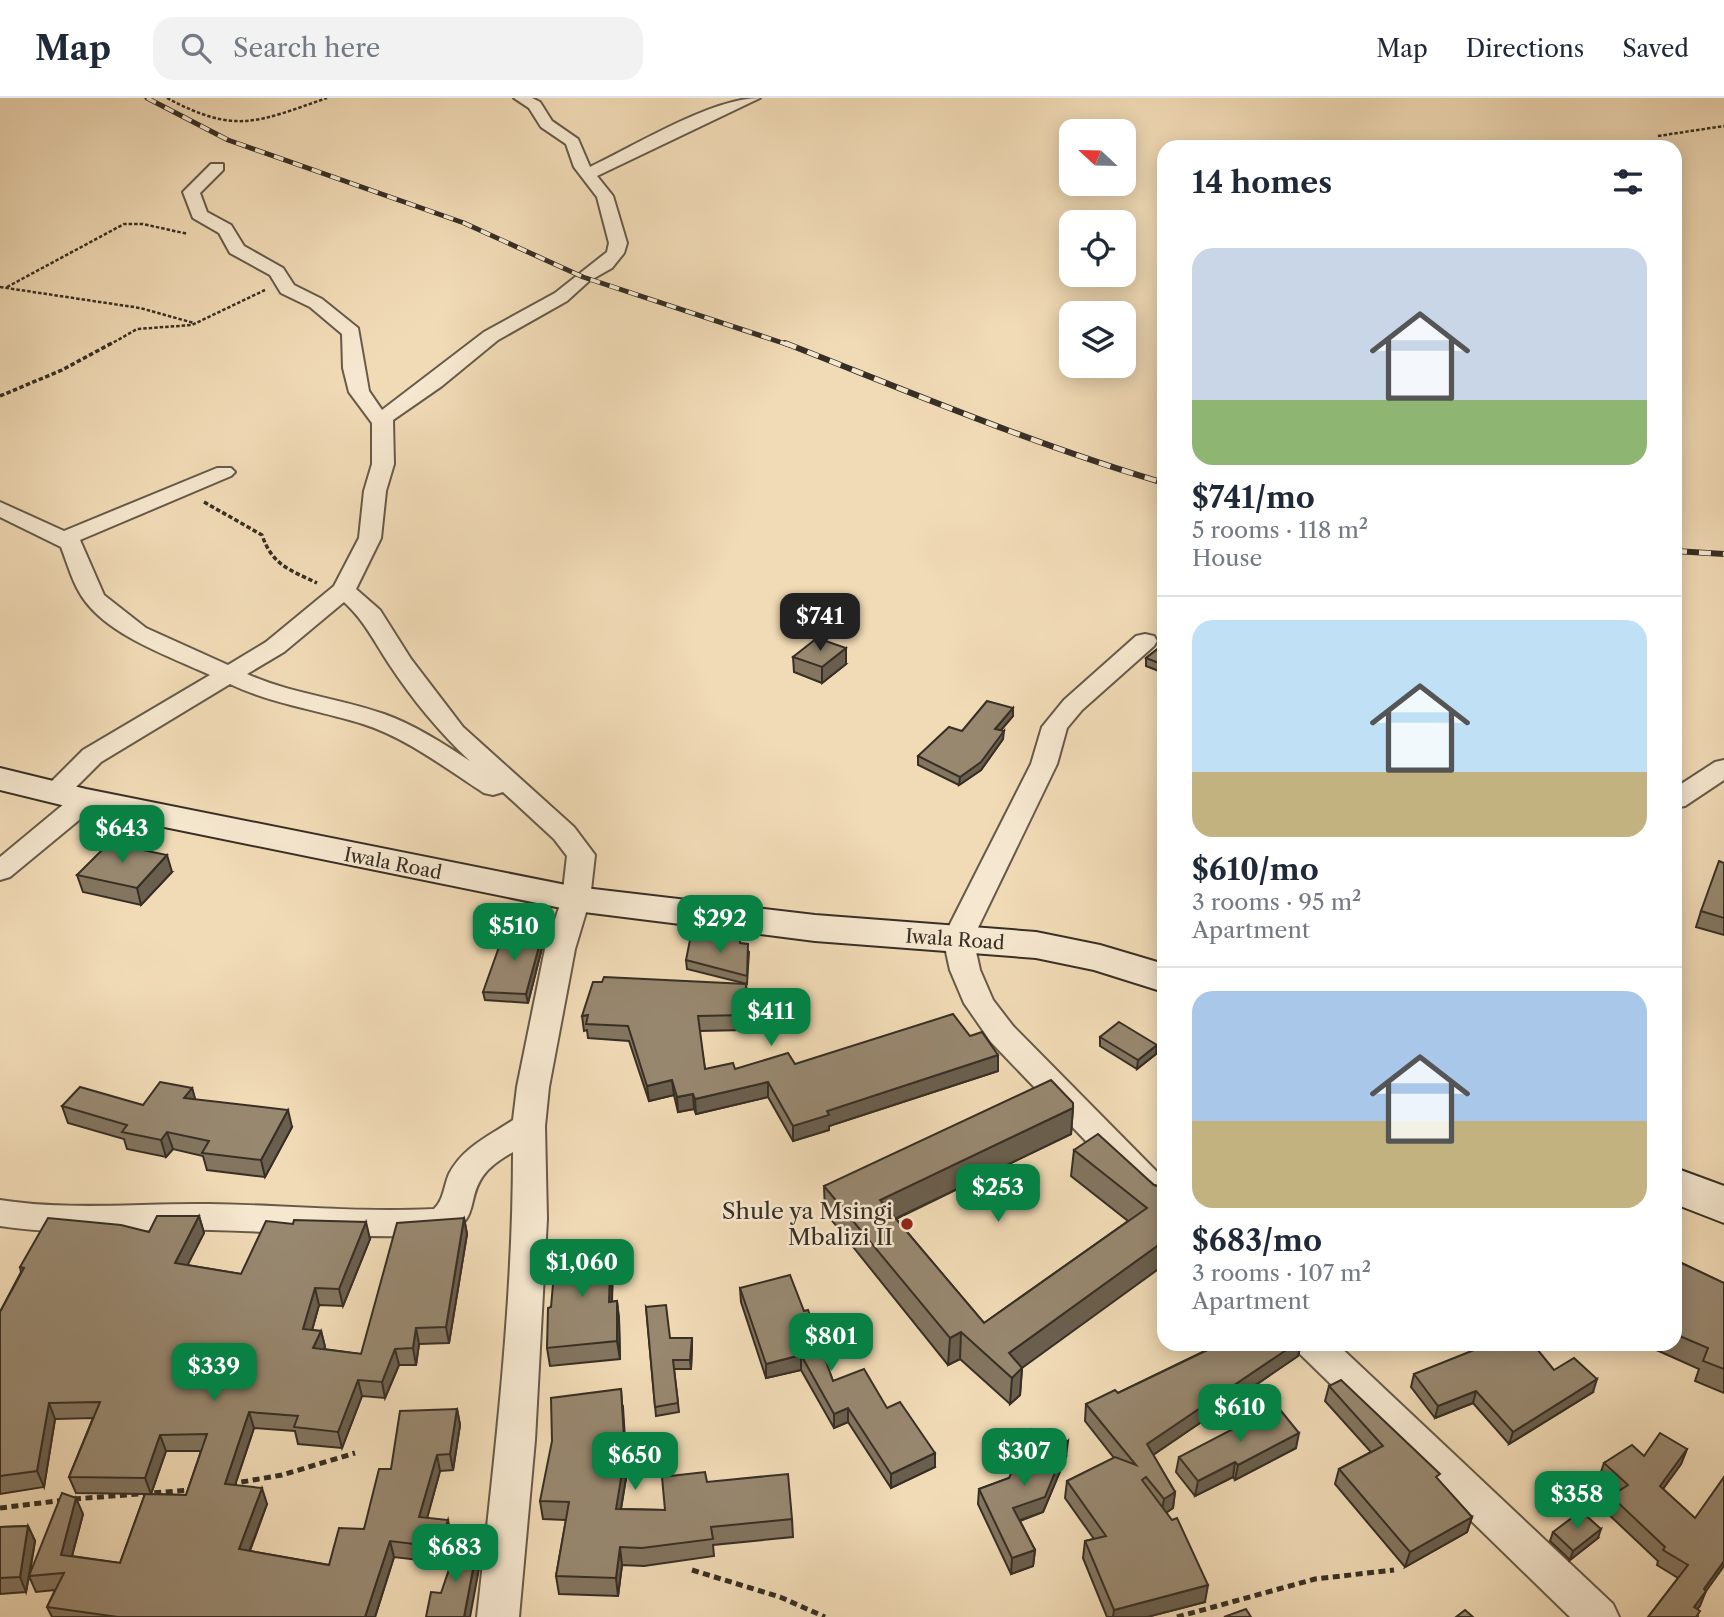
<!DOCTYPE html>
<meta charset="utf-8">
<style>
body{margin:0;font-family:"Libre Caslon Text",serif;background:#f2f2f3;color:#1f2937;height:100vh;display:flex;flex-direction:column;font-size:26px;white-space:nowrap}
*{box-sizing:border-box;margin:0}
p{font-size:23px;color:#747a83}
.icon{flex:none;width:38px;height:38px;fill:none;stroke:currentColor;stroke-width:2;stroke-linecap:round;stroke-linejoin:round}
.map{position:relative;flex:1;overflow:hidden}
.details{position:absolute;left:1157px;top:42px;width:525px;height:1211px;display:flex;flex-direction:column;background:#fff;border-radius:21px;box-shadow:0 4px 18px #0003}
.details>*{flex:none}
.needle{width:46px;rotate:292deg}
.controls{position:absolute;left:1059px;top:21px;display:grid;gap:14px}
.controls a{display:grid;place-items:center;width:77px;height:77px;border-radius:14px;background:#fff;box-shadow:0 4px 18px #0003;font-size:35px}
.price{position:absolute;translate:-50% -60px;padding:0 16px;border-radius:14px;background:#0b8043;color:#fff;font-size:23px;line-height:46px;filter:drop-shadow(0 2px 4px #0008)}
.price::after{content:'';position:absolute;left:50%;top:42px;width:21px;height:16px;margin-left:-10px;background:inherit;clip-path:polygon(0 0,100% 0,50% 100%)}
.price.on{background:#222;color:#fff}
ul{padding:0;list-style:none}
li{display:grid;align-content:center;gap:14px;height:371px;padding:0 35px}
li+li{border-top:2px solid #e0e1e3}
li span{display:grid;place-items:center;height:217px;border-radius:21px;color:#555}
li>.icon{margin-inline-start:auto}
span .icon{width:126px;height:126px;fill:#fffc;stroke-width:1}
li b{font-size:30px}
h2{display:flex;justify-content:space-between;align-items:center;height:84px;padding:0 35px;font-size:30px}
header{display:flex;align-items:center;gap:42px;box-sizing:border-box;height:98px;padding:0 35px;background:#fff;border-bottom:2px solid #e0e1e3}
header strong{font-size:33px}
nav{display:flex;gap:38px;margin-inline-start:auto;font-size:24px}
.search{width:490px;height:63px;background:#f2f2f3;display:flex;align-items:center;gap:18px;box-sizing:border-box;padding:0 24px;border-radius:21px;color:#747a83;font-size:26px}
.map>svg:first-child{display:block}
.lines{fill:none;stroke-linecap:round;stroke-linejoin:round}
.street-casing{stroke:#665a49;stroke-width:4}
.secondary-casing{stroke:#372f25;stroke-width:4}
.path-far2{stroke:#372f25;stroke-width:2.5;stroke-dasharray:3.5 2;stroke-linecap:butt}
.path-far1{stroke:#372f25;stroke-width:3.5;stroke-dasharray:4.5 2.5;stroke-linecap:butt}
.path{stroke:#372f25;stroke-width:5;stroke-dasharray:7 4.5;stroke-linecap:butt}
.street{fill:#f6e8d0;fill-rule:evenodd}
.secondary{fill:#f6e8d0;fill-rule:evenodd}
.rail-far1-casing{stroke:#372f25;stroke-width:5}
.rail-casing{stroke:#372f25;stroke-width:6}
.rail-far1{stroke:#f6e8d0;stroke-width:3.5;stroke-dasharray:10;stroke-linecap:butt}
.rail{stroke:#f6e8d0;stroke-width:4.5;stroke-dasharray:12;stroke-linecap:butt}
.wall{fill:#837560;stroke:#372f25;stroke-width:2;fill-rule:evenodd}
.shaded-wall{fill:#6a5f4e;stroke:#372f25;stroke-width:2}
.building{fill:#988870;stroke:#372f25;stroke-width:2}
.poi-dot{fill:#8f2418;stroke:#f6e8d0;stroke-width:2.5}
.labels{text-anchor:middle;stroke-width:5;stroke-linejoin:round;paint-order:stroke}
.street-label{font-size:19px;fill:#372f25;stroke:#f6e8d0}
.near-poi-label{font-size:23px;fill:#372f25;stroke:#f6e8d0;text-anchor:end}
</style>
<header>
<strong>Map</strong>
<div class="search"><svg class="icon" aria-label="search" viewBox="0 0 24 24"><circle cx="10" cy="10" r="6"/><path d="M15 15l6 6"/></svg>Search here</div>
<nav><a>Map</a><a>Directions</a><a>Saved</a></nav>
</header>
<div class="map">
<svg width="1724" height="1519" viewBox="0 0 1724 1519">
<rect width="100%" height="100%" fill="#f1dbb6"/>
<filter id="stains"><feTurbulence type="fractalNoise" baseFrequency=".00286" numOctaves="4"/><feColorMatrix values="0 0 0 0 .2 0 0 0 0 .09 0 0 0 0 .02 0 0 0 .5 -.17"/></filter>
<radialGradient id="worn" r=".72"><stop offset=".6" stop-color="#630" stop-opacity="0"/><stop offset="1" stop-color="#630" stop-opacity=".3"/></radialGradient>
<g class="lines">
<g class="street-casing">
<g id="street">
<path d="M514 0H532L540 4 552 23 578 41 590 69C636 47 712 0 760 0L597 78 613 98 627 145 624 155 612 170 589 183 567 203 498 242 442 288 393 322 394 366 386 393 381 440 356 491 380 512 411 561 463 629 574 729 595 757 590 801 575 851 549 989 545 1028 547 1121 535 1342 519 1519H477C494 1365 513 1209 513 1054 502 1060 490 1068 483 1078 465 1103 482 1124 441 1137 364 1141 289 1134 212 1132 141 1130 71 1139 0 1128V1102C70 1113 139 1105 209 1106 284 1107 359 1115 434 1111 444 1102 444 1087 449 1076 463 1049 489 1038 513 1022L517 989 545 851 562 801 567 758 554 741 503 694 493 697 484 695C445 670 407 640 363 626 319 612 272 606 230 586L101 664 65 700H47L43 694 47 688 83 652 210 577C171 559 112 539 85 503 73 487 68 467 61 449L0 419V404L64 433 217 370H231L235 374 231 378 80 442 104 497 146 530 228 567 266 544 334 488 359 440 364 393 372 366V325L349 294 343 270 342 236 310 209 281 195 270 177 230 155 219 135 193 120 183 94 211 66H223V72L200 95 207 114 231 127 244 148 283 170 294 187 322 201 358 230 369 293 382 312 484 234 555 195 607 154 609 145 597 99 574 69 566 46 541 29 529 10ZM344 504C364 522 374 543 389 566 412 601 439 634 470 663 442 645 415 627 384 616 339 600 291 596 247 576L284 554Z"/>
<polygon points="1145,536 1154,538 1157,543 1154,548 1082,612 1067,630 1057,666 973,840 980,872 993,902 1013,928 1164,1081 1164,1116 1152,1112 991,944 964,905 950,872 943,840 1031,666 1042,629 1064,602 1136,538"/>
<polygon points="1724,662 1724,682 1685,708 1675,710 1675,690 1715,664"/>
<polygon points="86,694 96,696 99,702 96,708 10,779 0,782 0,759 76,696"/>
<polygon points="1295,1246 1337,1246 1613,1506 1619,1519 1570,1519 1300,1256"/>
</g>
</g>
<g class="secondary-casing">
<g id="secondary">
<polygon points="0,670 86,691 576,789 815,817 1036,834 1100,847 1164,866 1164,894 1094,872 1036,860 815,843 576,813 86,713 0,692"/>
<polygon points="1675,1070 1724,1088 1724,1125 1675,1106"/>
</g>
</g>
<g class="path-far2">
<path d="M167 0C236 37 257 24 327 0"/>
<polyline points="1658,38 1724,28"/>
<polyline points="0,189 140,210 194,225"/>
<polyline points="7,189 124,126 143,126 188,136"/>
<polyline points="109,247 137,231 192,227 265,192"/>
</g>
<g class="path-far1">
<polyline points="0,298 62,272 112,245"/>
<path d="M204 404 262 437C272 467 290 472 317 485"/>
</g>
<g class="path">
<polyline points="230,1386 282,1377 355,1355"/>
<polyline points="74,1401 191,1392"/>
<polyline points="0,1410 65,1402"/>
<polyline points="692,1472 780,1499 825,1519"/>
<polyline points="1177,1519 1315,1481 1394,1472"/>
</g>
<use href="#street" class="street"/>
<use href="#secondary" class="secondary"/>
<g class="rail-far1-casing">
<polyline id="rail-far1" points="147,0 228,42 464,125 583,179 789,247"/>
</g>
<g class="rail-casing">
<g id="rail">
<path d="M785 245C910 294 1035 347 1164 385"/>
<polyline points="1675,453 1724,456"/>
</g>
</g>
<use href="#rail-far1" class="rail-far1"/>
<use href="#rail" class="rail"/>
</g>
<g class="wall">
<polygon points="1164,546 1164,575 1146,568 1146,560"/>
<polygon points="793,559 846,566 822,585 794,574"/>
<polygon points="1013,610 1013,618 1001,632 1003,641 981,672 959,687 918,667 918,658 962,633"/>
<polygon points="1724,765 1724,837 1696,829 1701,813"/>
<polygon points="172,774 141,807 83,794 77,777"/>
<polygon points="543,834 544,842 528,905 485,902 483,894"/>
<polygon points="740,845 749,854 747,886 687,871 686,862"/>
<polygon points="746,886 747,901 745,932 699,933 705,971 735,971 795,966 998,973 829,1028 829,1032 793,1043 768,999 696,1016 694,1011 678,1014 674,997 649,1003 629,943 588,940 587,932 584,933 582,918"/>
<polygon points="1100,939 1157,947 1156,956 1137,971 1100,948"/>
<polygon points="192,990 195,1002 292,1029 265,1079 207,1072 203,1058 173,1051 166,1059 127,1051 124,1041 68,1025 62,1008 143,1007"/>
<polygon points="1073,1010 1071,1036 896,1121 984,1225 1128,1123 1071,1078 1074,1052 1154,1087 1164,1090 1022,1270 1020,1297 1010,1306 960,1261 948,1267 825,1114 824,1088"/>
<path d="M199 1118 204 1135 187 1167 241 1176 370 1141 343 1208 319 1207 312 1232 321 1233 325 1249 324 1251 361 1256 464 1120 467 1136 449 1245 419 1246 416 1267H399L385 1300 362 1298 342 1350 298 1346 295 1333 254 1330 235 1387 267 1406 250 1453 329 1467 364 1431 391 1371 457 1311 460 1327 453 1372 440 1373 427 1420 451 1438 443 1465 394 1459 375 1519H52L47 1509 55 1492 36 1494 29 1478 26 1494 0 1496V1429L28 1428 35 1443 30 1475 83 1416 72 1458 120 1465 145 1396 76 1395 69 1379 93 1320 55 1321 44 1389 0 1396V1214L21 1174 20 1169 149 1134ZM166 1353H201L186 1397 151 1396Z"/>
<polygon points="1675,1162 1724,1185 1724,1295 1695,1283 1699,1271 1643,1246 1675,1246"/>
<polygon points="613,1167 612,1204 617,1203 619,1221 620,1261 550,1268 547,1250 551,1209"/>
<polygon points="740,1190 804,1213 833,1283 887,1310 935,1369 891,1390 848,1324 834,1330 801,1272 766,1280 741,1204"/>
<polygon points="646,1209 670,1240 692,1249 691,1271 674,1271 679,1314 656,1318"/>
<polygon points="1217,1246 1301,1246 1298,1258 1153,1357 1175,1394 1173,1410 1166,1415 1205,1504 1147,1519 1107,1519 1083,1460 1085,1443 1094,1441 1065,1400 1067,1383 1114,1360 1085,1323 1086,1306 1118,1295 1217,1247"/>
<polygon points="1554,1272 1593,1294 1509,1346 1473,1305 1435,1320 1411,1289 1414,1276"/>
<polygon points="1329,1288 1438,1382 1472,1419 1467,1434 1405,1469 1335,1386 1339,1371 1371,1354 1325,1303"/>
<polygon points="623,1309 627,1374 621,1411 665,1412 707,1384 792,1421 793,1439 713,1447 714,1458 644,1468 622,1467 618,1498 559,1496 556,1478 566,1422 543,1421 540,1403"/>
<polygon points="1296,1350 1235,1382 1233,1379 1195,1398 1176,1374 1179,1359"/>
<polygon points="1687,1351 1681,1366 1663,1391 1706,1493 1697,1511 1698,1519 1648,1519 1678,1480 1657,1467 1658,1463 1605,1413 1611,1398 1615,1395 1599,1380 1604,1365"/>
<polygon points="1066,1359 1043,1414 1020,1423 1035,1452 1033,1468 1011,1476 978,1406 979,1391"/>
<polygon points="1553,1434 1598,1440 1570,1462 1550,1443"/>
</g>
<g class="shaded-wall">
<polygon points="846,550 846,566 822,585 822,569"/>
<polygon points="1013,610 1013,618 995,639 995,631"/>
<polygon points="1004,633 1003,641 981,672 959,687 960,679"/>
<polygon points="167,757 172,774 141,807 137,790"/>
<polygon points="543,834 544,842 528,905 526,896"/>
<polygon points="746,886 747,901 745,932 745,917"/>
<polygon points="1157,947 1156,956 1137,971 1138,962"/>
<polygon points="998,957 998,973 829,1028 829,1032 793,1043 793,1028 827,1013"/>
<polygon points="672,982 674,997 649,1003 647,988"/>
<polygon points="768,984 768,999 696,1016 695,1001"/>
<polygon points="192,990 197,1007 184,1000"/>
<polygon points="693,996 694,1011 678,1014 677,999"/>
<polygon points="1073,1010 1071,1036 880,1128 880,1102"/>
<polygon points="288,1012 292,1029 265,1079 261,1062"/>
<polygon points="167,1034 173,1051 166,1059 161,1042"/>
<polygon points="199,1118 204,1135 180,1182 175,1165"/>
<polygon points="464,1120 467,1136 449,1245 446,1229"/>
<polygon points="366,1124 370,1141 343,1208 339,1191"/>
<polygon points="1164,1143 1164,1167 1022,1270 1020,1297 1010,1306 1012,1280 1009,1255"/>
<polygon points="611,1149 613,1167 611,1222 609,1204"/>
<polygon points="315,1190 319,1207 308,1247 303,1231"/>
<polygon points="617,1203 619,1221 620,1261 617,1243"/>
<polygon points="416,1230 419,1246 416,1267 413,1250"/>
<polygon points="321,1233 325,1249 318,1266 313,1250"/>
<polygon points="961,1234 960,1261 948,1267 950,1240"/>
<polygon points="692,1240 692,1249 691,1271 690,1262"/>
<polygon points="1295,1246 1301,1246 1298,1258 1144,1363 1147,1346"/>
<polygon points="395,1251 399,1267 385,1300 382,1284"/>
<polygon points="801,1257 801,1272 766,1280 766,1266"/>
<polygon points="1597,1281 1593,1294 1509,1346 1513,1334"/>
<polygon points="358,1282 362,1298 342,1350 338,1334"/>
<polygon points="621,1291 627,1374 618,1428 616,1411"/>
<polygon points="1476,1293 1473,1305 1435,1320 1438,1308"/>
<polygon points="49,1305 55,1321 44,1389 37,1373"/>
<polygon points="848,1310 848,1324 834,1330 834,1316"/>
<polygon points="457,1311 460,1327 453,1372 450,1356"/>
<polygon points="249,1314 254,1330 230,1402 225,1386"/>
<polygon points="1299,1335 1296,1350 1235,1382 1238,1367"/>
<polygon points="160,1337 166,1353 151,1396 145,1380"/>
<polygon points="1068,1343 1066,1359 1043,1414 1012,1425 1013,1410"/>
<polygon points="1687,1351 1681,1366 1654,1403 1660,1388"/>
<polygon points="935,1355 935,1369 891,1390 891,1376"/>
<polygon points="437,1357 440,1373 423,1435 419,1419"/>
<polygon points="1235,1364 1233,1379 1195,1398 1198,1383"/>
<polygon points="262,1390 267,1406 244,1467 239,1451"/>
<polygon points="1175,1394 1173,1410 1161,1418 1164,1401"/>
<polygon points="76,1400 83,1416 68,1473 61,1457"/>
<polygon points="1472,1419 1467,1434 1405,1469 1410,1454"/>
<polygon points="448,1422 451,1438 443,1465 439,1449"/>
<polygon points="28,1428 35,1443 26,1494 20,1479"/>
<polygon points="1601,1431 1598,1440 1570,1462 1573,1453"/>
<polygon points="390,1443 394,1459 375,1519 365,1519"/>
<polygon points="478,1445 481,1460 470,1519 464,1519"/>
<polygon points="620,1449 622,1467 618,1498 616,1480"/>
<polygon points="1035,1452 1033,1468 1011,1476 1012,1460"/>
<polygon points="1724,1463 1724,1468 1704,1496 1706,1493 1700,1508 1691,1519 1689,1519 1704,1491"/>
<polygon points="1208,1487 1205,1504 1147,1519 1113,1519 1114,1512"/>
</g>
<g class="building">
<polygon points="817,540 846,550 822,569 793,559"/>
<polygon points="1164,546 1164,567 1146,560"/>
<polygon points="987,603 1013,610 995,631 1004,633 981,664 960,679 918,658 949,629 962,633"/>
<polygon points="109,745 167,757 137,790 77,777"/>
<polygon points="1719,763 1724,765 1724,820 1701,813"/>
<polygon points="505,832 543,834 526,896 483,894"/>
<polygon points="740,841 740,845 748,846 747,878 686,862 690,842"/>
<polygon points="604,879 746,886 745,917 698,918 705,971 733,965 735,971 788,955 795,966 953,916 970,938 982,934 998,957 827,1013 829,1017 793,1028 768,984 695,1001 693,996 677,999 672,982 647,988 628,928 586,926 588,917 582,918 593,884 602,884"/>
<polygon points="1119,924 1157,947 1138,962 1100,939"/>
<polygon points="1051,982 1073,1005 1073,1010 880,1102 984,1225 1147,1110 1074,1052 1098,1036 1154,1087 1164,1090 1164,1143 1009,1255 1022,1270 1012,1280 961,1234 950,1240 824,1088"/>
<polygon points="160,984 192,990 184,1000 288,1012 261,1062 202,1055 209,1043 167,1034 161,1042 122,1034 127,1027 62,1008 80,989 143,1007"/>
<polygon points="157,1118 199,1118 175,1165 241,1176 266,1123 293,1126 294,1122 366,1124 339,1191 315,1190 303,1231 321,1233 313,1250 361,1256 397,1125 464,1120 446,1229 416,1230 413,1250 395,1251 382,1284 358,1282 338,1334 294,1329 298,1318 249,1314 225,1386 262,1390 239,1451 329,1467 339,1430 364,1431 379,1371 391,1371 400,1313 457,1311 450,1356 437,1357 419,1419 448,1422 439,1449 390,1443 365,1519 118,1519 47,1509 64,1475 29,1478 62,1395 76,1400 61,1457 120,1465 145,1396 186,1397 207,1336 160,1337 145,1380 69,1379 100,1304 49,1305 37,1373 0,1378 0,1214 24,1170 20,1169 48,1120 121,1127 149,1134"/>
<polygon points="611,1149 609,1204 617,1203 617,1243 547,1250 548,1210 551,1209 556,1152"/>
<polygon points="1675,1162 1724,1185 1724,1271 1703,1263 1708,1250 1675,1236"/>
<polygon points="790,1177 804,1213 808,1212 833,1283 864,1271 887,1310 900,1304 935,1355 891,1376 848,1310 834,1316 801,1257 766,1266 740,1190"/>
<polygon points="666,1207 670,1240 692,1240 690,1262 673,1262 678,1305 655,1309 646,1209"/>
<polygon points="1220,1246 1295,1246 1147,1346 1175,1394 1164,1401 1146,1379 1142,1382 1172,1422 1177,1420 1208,1487 1114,1512 1085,1443 1106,1438 1067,1383 1115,1359 1136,1367 1086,1306 1115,1292 1118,1295"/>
<polygon points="1489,1246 1533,1246 1554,1272 1574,1260 1597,1281 1513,1334 1476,1293 1438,1308 1414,1276"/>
<polygon points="1341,1282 1440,1376 1436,1379 1472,1419 1410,1454 1339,1371 1383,1348 1329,1288"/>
<polygon points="621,1291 625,1356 616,1411 665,1412 662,1379 705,1374 707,1384 788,1376 792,1421 711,1429 713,1441 642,1450 620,1449 616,1480 556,1478 569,1404 540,1403 552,1343 551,1300"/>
<polygon points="1277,1308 1299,1335 1238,1367 1235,1364 1198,1383 1179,1359"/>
<polygon points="1032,1331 1068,1343 1045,1399 1013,1410 1035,1452 1012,1460 979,1391 1009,1380"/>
<polygon points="1660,1335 1687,1351 1660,1388 1695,1420 1724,1379 1724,1463 1704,1491 1706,1493 1694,1509 1700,1513 1696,1519 1650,1519 1649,1518 1688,1467 1663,1452 1665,1449 1611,1398 1628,1387 1604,1365 1632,1347 1644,1358"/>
<polygon points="1581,1413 1601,1431 1573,1453 1553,1434"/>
<polygon points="28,1428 20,1479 0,1480 0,1429"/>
<polygon points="459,1442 478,1445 464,1519 426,1519 431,1494 441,1495"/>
<polygon points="1246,1511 1251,1519 1224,1519"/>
<polygon points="1465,1512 1473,1519 1456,1519"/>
</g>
<circle class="poi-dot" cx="907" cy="1126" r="7"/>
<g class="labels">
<g class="street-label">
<text transform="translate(393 765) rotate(11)" y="7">Iwala Road</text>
<text transform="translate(955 841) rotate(4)" y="7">Iwala Road</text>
</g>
<g class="near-poi-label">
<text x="893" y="1121">Shule ya Msingi<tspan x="893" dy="26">Mbalizi II</tspan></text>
</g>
</g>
<rect width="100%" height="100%" filter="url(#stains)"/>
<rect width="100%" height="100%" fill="url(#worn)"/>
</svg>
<div class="controls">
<a><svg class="needle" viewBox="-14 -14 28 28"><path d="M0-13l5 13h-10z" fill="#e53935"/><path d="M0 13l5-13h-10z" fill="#747a83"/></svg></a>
<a><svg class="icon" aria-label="locate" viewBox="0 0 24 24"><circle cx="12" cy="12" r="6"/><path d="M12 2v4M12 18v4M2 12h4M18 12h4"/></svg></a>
<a><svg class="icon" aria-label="layers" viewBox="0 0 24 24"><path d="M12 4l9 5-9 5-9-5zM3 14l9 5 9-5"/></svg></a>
</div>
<b class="price on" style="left:820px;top:555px">$741</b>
<b class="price" style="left:122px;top:767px">$643</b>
<b class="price" style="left:720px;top:857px">$292</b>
<b class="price" style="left:514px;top:865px">$510</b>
<b class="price" style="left:771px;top:950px">$411</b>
<b class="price" style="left:998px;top:1126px">$253</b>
<b class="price" style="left:582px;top:1201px">$1,060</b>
<b class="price" style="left:831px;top:1275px">$801</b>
<b class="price" style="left:214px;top:1305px">$339</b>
<b class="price" style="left:1240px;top:1346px">$610</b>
<b class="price" style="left:1024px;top:1390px">$307</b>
<b class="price" style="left:635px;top:1394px">$650</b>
<b class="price" style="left:1577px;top:1433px">$358</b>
<b class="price" style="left:455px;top:1486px">$683</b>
<section class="details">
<h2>14 homes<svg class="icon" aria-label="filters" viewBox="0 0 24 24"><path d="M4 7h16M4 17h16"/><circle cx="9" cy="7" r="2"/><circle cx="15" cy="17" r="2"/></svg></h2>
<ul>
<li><span style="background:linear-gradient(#c9d6e8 70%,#8fb573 0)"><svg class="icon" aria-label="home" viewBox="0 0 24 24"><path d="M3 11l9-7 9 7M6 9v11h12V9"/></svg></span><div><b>$741/mo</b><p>5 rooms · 118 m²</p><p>House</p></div></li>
<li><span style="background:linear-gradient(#bfe0f5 70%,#c2b280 0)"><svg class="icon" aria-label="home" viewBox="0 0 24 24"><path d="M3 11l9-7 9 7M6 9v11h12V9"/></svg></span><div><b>$610/mo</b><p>3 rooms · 95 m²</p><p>Apartment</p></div></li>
<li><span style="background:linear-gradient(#a9c7e8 60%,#c2b280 0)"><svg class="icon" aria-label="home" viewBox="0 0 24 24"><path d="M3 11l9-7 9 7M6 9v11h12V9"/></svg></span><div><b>$683/mo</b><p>3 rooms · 107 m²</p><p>Apartment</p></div></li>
</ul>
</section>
</div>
